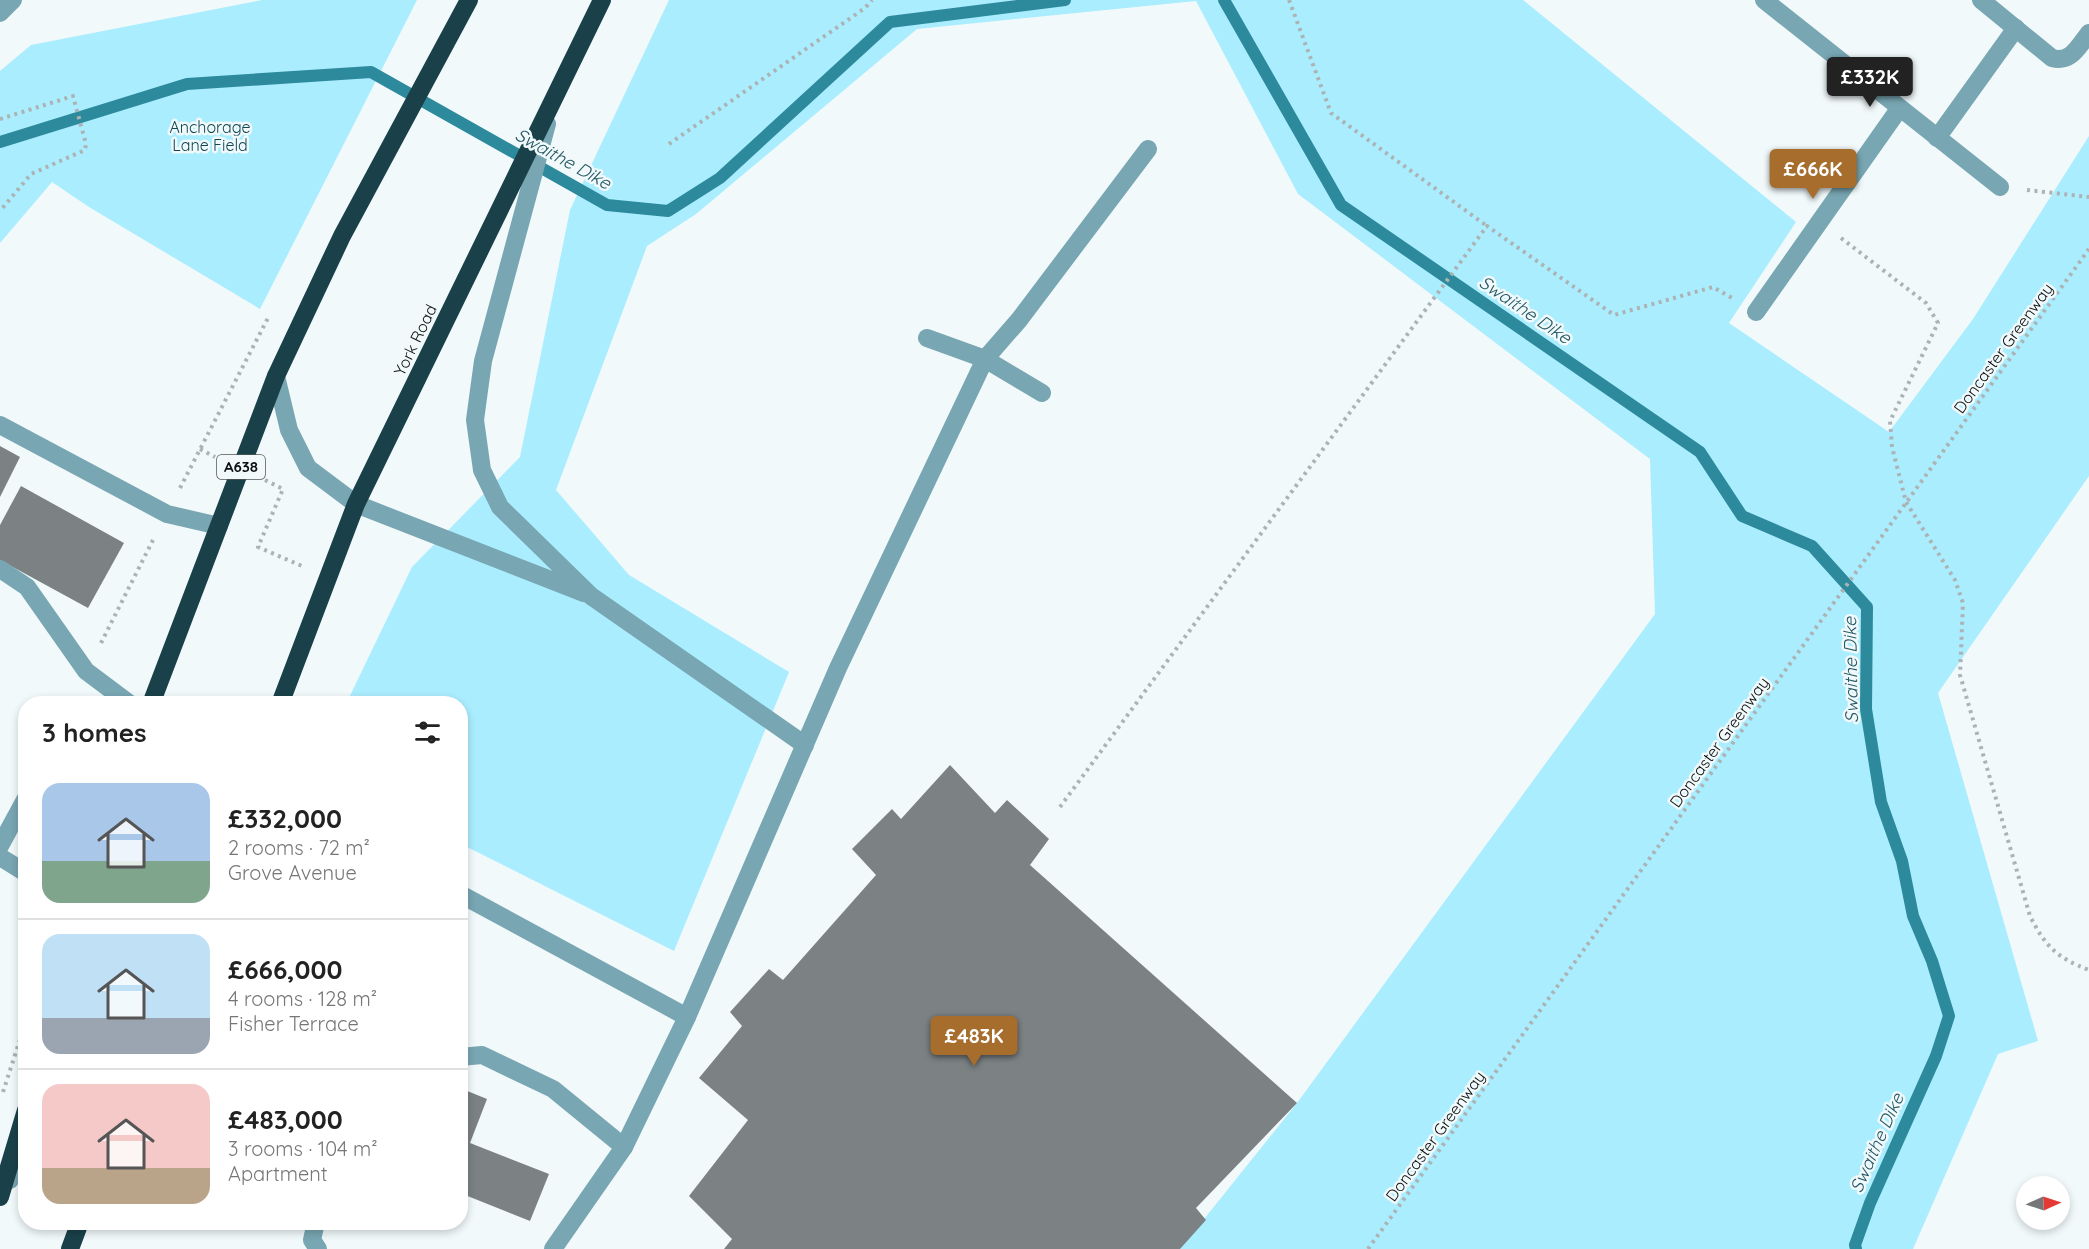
<!DOCTYPE html>
<meta charset="utf-8">
<style>
body{margin:0;font-family:Quicksand,sans-serif;background:#f6f6f6;color:#222;height:100vh;display:flex;flex-direction:column;font-size:22px;white-space:nowrap}
*{box-sizing:border-box;margin:0}
p{font-size:20px;color:#767676}
.icon{flex:none;width:33px;height:33px;fill:none;stroke:currentColor;stroke-width:2;stroke-linecap:round;stroke-linejoin:round}
.map{position:relative;flex:1;overflow:hidden}
.details{position:absolute;left:18px;top:696px;width:450px;height:534px;display:flex;flex-direction:column;background:#fff;border-radius:24px;box-shadow:0 3px 9px #0003}
.details>*{flex:none}
.needle{width:39px;rotate:87deg}
.buttons{position:absolute;left:2016px;top:1176px;display:grid;gap:12px}
.buttons a{display:grid;place-items:center;width:54px;height:54px;border-radius:50%;background:#fff;box-shadow:0 3px 9px #0003;font-size:30px}
.price{position:absolute;translate:-50% -51px;padding:0 14px;border-radius:6px;background:#a76d2c;color:#fff;font-size:20px;line-height:39px;filter:drop-shadow(0 2px 3px #0008)}
.price::after{content:'';position:absolute;left:50%;top:36px;width:18px;height:14px;margin-left:-9px;background:inherit;clip-path:polygon(0 0,100% 0,50% 100%)}
.price.active{background:#222;color:#fff}
ul{padding:0;list-style:none}
li{display:flex;align-items:center;gap:18px;height:150px;padding:0 24px}
li+li{border-top:2px solid #e0e0e0}
li span{display:grid;place-items:center;flex:none;width:168px;height:120px;border-radius:18px;color:#555}
li>.icon{margin-inline-start:auto}
span .icon{width:72px;height:72px;fill:#fffc;stroke-width:1}
li b{font-size:26px}
h2{display:flex;justify-content:space-between;align-items:center;height:72px;padding:0 24px;font-size:26px}
.map>svg:first-child{display:block}
.green{fill:#aaedfe}
.lines{fill:none;stroke-linecap:round;stroke-linejoin:round}
.stream{stroke:#2d8a9d;stroke-width:12}
.building{fill:#7c8284}
.path{stroke:#acb3b4;stroke-width:4;stroke-dasharray:3 4.5;stroke-linecap:butt}
.minor{stroke:#78a6b2;stroke-width:18}
.highway{stroke:#1a414a;stroke-width:18}
.labels{text-anchor:middle;stroke-width:5;stroke-linejoin:round;paint-order:stroke}
.shield{fill:#f1f9fb;stroke:#515556;stroke-width:1.5}
.shield-label{font-size:15px;font-weight:bold;fill:#0c0f0f}
.park-label{font-size:16px;fill:#0e4652;stroke:#f1f9fb}
.street-label{font-size:16px;fill:#0c0f0f;stroke:#f1f9fb}
.water-label{font-size:18px;font-style:italic;fill:#245864;stroke:#f1f9fb}
</style>
<div class="map">
<svg width="2089" height="1249" viewBox="0 0 2089 1249">
<rect width="100%" height="100%" fill="#f1f9fb"/>
<g class="green">
<polygon points="262,0 417,0 260,309 89,207 52,182 0,243 0,71 31,45"/>
<polygon points="669,0 1523,0 1796,222 1729,323 1889,432 1973,319 2089,136 2089,476 1938,693 2038,1041 1998,1054 1913,1249 1180,1249 1297,1103 1655,614 1650,459 1298,194 1196,1 917,29 696,214 647,246 556,490 629,575 789,672 674,951 461,844 460,704 346,704 412,567 520,457 570,210"/>
</g>
<g class="lines">
<g class="stream">
<polyline points="1224,0 1341,205 1700,452 1742,516 1812,546 1867,607 1866,709 1881,802 1902,861 1913,916 1932,961 1949,1016 1936,1056 1870,1203 1855,1245 1856,1249"/>
<polyline points="0,142 187,84 371,72 607,205 668,211 720,178 890,22 1065,0"/>
</g>
</g>
<g class="building">
<polygon points="0,446 20,457 0,497"/>
<polygon points="21,486 124,543 88,608 0,560 0,525"/>
<polygon points="950,765 995,813 1007,800 1049,839 1030,865 1297,1103 1196,1208 1206,1220 1180,1249 724,1249 732,1239 689,1196 748,1120 699,1078 742,1026 730,1012 769,969 783,980 876,875 852,849 892,809 901,819"/>
<polygon points="460,1088 487,1099 470,1143 549,1174 530,1221 460,1193"/>
</g>
<g class="lines">
<g class="path">
<polyline points="1289,0 1331,113 1487,226"/>
<polyline points="0,119 73,96 86,144 85,150 31,174 0,211"/>
<polyline points="669,144 865,8 872,0"/>
<polyline points="2027,190 2089,197"/>
<path d="M1841 238 1926 303 1938 323 1890 421 1892 447 1906 502 1955 580 1963 603 1960 675 2030 916C2045 946 2057 958 2089 970"/>
<polyline points="200,449 215,457"/>
<polyline points="265,480 283,489 258,547 302,566"/>
<polyline points="180,488 269,316"/>
<polyline points="101,643 153,540"/>
<polyline points="1060,807 1487,226 1614,315 1713,287 1732,298"/>
<polyline points="3,1092 26,1021"/>
<polyline points="1368,1249 2089,249"/>
</g>
<g class="minor">
<polyline points="1764,0 2000,187"/>
<path d="M1981 0 2052 58C2071 63 2078 47 2089 33"/>
<polyline points="0,13 13,0"/>
<polyline points="547,124 483,361 475,420 482,470 500,507 591,596 805,745"/>
<polyline points="1937,138 2016,28"/>
<polyline points="1756,312 1899,109"/>
<polyline points="927,338 985,359 1042,393"/>
<polyline points="276,376 289,430 308,468 356,504 584,593"/>
<polyline points="0,425 167,514 219,526"/>
<polyline points="0,569 27,587 86,671 130,704"/>
<polyline points="0,846 26,798"/>
<polyline points="0,857 26,873"/>
<polyline points="460,894 687,1017"/>
<polyline points="460,1057 482,1055 553,1089 624,1147"/>
<polyline points="10,1180 26,1150"/>
<polyline points="316,1222 312,1240 318,1249"/>
<polyline points="553,1249 624,1147 687,1017 838,668 985,359 1019,320 1148,149"/>
</g>
<g class="highway">
<polyline points="151,704 276,376 342,236 469,0"/>
<polyline points="280,704 356,504 602,0"/>
<polyline points="0,1197 26,1110"/>
<polyline points="70,1249 80,1222"/>
</g>
</g>
<g class="labels">
<rect class="shield" x="217" y="455" width="48" height="24" rx="4.5"/>
<g class="shield-label">
<text x="241" y="472">A638</text>
</g>
<g class="park-label">
<text x="210" y="133">Anchorage<tspan x="210" dy="18">Lane Field</tspan></text>
</g>
<g class="street-label">
<text transform="translate(415 340) rotate(-64)" y="6">York Road</text>
<text transform="translate(2003 348) rotate(-54)" y="6">Doncaster Greenway</text>
<text transform="translate(1719 742) rotate(-54)" y="6">Doncaster Greenway</text>
<text transform="translate(1435 1136) rotate(-54)" y="6">Doncaster Greenway</text>
</g>
<g class="water-label">
<text transform="translate(563 159) rotate(29)" y="6">Swaithe Dike</text>
<text transform="translate(1525 310) rotate(34)" y="6">Swaithe Dike</text>
<text transform="translate(1851 670) rotate(-91)" y="6">Swaithe Dike</text>
<text transform="translate(1877 1143) rotate(-66)" y="6">Swaithe Dike</text>
</g>
</g>
</svg>
<div class="buttons">
<a><svg class="needle" viewBox="-14 -14 28 28"><path d="M0-13l5 13h-10z" fill="#e53935"/><path d="M0 13l5-13h-10z" fill="#767676"/></svg></a>
</div>
<b class="price active" style="left:1870px;top:108px">£332K</b>
<b class="price" style="left:1813px;top:200px">£666K</b>
<b class="price" style="left:974px;top:1067px">£483K</b>
<section class="details">
<h2>3 homes<svg class="icon" aria-label="filters" viewBox="0 0 24 24"><path d="M4 7h16M4 17h16"/><circle cx="9" cy="7" r="2"/><circle cx="15" cy="17" r="2"/></svg></h2>
<ul>
<li><span style="background:linear-gradient(#a9c7e8 65%,#7fa58c 0)"><svg class="icon" aria-label="home" viewBox="0 0 24 24"><path d="M3 11l9-7 9 7M6 9v11h12V9"/></svg></span><div><b>£332,000</b><p>2 rooms · 72 m²</p><p>Grove Avenue</p></div></li>
<li><span style="background:linear-gradient(#bfe0f5 70%,#9aa5b1 0)"><svg class="icon" aria-label="home" viewBox="0 0 24 24"><path d="M3 11l9-7 9 7M6 9v11h12V9"/></svg></span><div><b>£666,000</b><p>4 rooms · 128 m²</p><p>Fisher Terrace</p></div></li>
<li><span style="background:linear-gradient(#f6c9c9 70%,#b9a48a 0)"><svg class="icon" aria-label="home" viewBox="0 0 24 24"><path d="M3 11l9-7 9 7M6 9v11h12V9"/></svg></span><div><b>£483,000</b><p>3 rooms · 104 m²</p><p>Apartment</p></div></li>
</ul>
</section>
</div>
